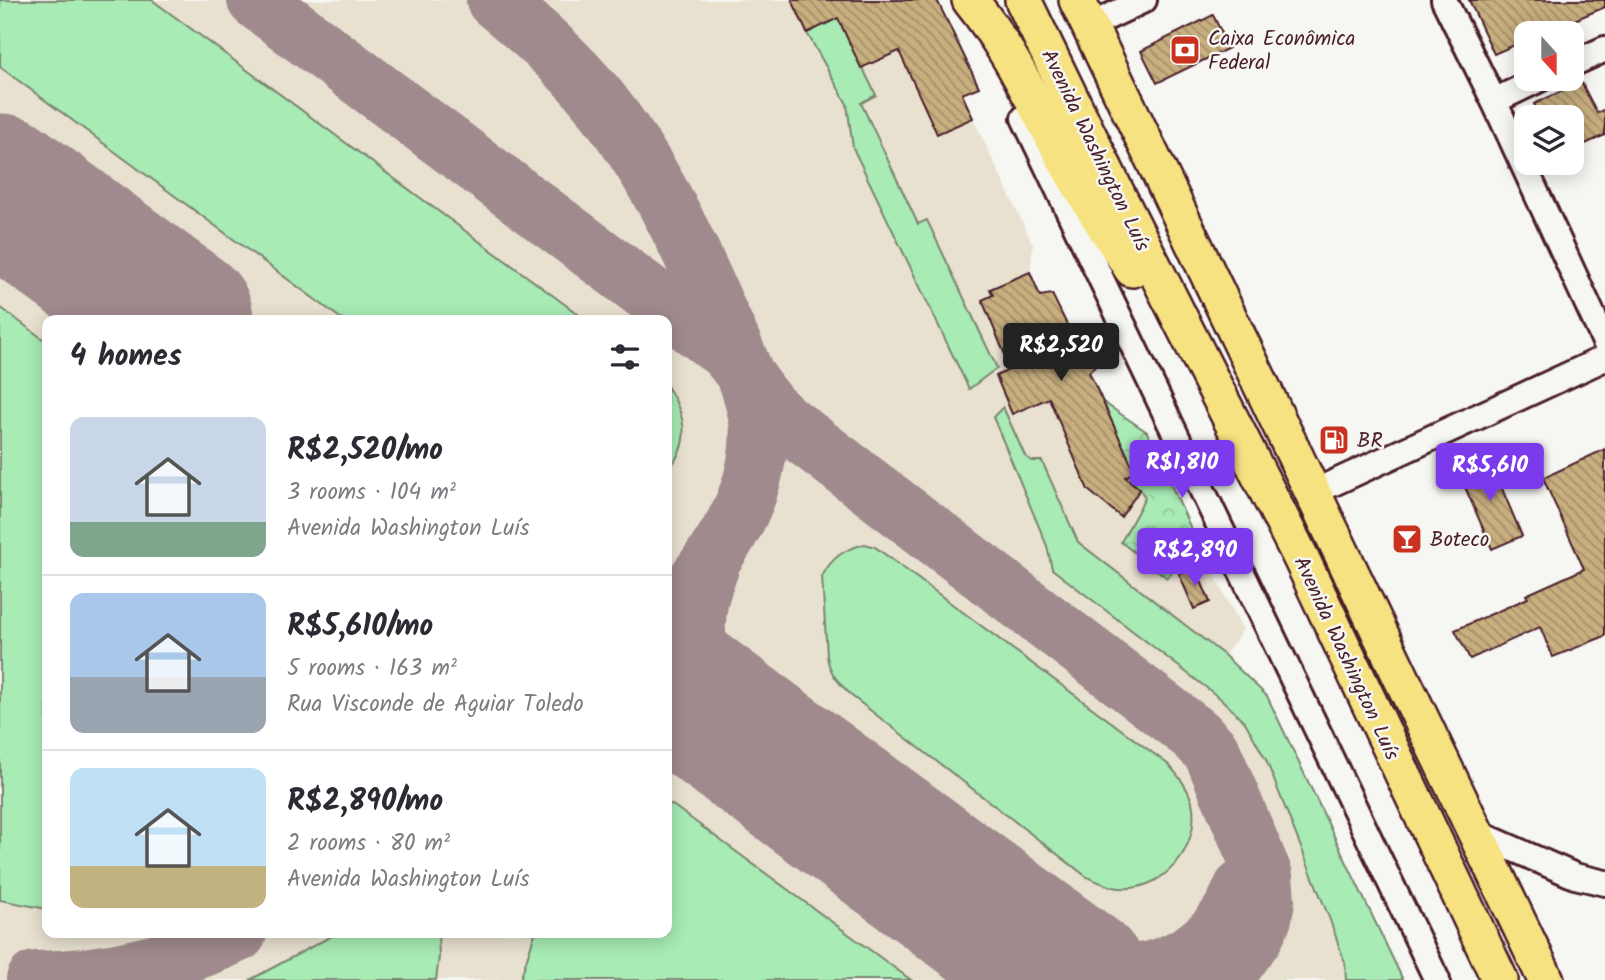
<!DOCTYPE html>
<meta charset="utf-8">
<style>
body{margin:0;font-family:Kalam,sans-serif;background:#f2f2f3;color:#2b2b33;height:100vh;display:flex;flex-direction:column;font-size:26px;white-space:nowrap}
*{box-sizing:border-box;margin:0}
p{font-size:23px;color:#7c7c81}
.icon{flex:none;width:38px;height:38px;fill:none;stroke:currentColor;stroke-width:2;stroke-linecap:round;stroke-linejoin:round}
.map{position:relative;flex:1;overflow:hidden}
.drawer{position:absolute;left:42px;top:315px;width:630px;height:623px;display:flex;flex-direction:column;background:#fff;border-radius:14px;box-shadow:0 4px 18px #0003}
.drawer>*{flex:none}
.needle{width:46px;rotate:159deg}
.controls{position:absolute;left:1514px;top:21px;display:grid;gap:14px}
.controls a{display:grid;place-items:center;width:70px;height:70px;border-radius:14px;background:#fff;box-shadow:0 4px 18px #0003;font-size:35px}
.price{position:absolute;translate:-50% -60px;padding:0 16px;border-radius:7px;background:#7c3aed;color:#fff;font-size:23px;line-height:46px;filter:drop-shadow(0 2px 4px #0008)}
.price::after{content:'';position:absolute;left:50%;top:42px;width:21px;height:16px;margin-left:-10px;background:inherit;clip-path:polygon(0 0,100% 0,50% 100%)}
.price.active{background:#222;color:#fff}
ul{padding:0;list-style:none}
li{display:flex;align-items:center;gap:21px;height:175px;padding:0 28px}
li+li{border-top:2px solid #e1e1e2}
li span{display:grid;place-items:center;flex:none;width:196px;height:140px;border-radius:14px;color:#555}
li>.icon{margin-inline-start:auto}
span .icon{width:84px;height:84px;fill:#fffc;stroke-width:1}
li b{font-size:30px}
h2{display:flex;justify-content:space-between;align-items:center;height:84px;padding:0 28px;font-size:30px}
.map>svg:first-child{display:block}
.built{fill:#e8e1d0;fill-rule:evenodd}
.green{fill:#a8ebb5;stroke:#798570;stroke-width:2}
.forest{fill:url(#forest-crowns);stroke:#798570;stroke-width:2}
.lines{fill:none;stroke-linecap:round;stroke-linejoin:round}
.taxiway{stroke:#a08a8e;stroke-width:58}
.runway{stroke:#a08a8e;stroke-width:147}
.building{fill:url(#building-back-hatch);stroke:#4a1f2b;stroke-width:2}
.minor-casing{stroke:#4a1f2b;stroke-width:30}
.highway-casing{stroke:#4a1f2b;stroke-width:40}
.minor{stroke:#f6f6f2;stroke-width:24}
.highway{stroke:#f6e281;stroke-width:35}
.labels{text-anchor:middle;stroke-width:5;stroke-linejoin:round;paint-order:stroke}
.poi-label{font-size:21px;fill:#4a1f2b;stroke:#f6f6f2;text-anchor:start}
.street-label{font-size:21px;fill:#4a1f2b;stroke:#f6f6f2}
</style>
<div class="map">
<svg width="1605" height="980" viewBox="0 0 1605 980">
<defs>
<pattern id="forest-crowns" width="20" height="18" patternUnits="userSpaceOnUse" patternTransform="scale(1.75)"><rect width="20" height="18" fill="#a8ebb5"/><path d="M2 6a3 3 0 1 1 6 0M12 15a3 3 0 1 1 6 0" fill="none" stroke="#92c99c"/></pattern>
<pattern id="building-back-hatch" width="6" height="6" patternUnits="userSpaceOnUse" patternTransform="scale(1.75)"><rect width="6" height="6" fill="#c7af7f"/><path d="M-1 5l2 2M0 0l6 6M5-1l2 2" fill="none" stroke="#a48e68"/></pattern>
</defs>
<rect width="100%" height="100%" fill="#f6f6f2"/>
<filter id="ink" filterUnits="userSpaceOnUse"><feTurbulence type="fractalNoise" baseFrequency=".0143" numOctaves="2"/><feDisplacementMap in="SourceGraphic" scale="14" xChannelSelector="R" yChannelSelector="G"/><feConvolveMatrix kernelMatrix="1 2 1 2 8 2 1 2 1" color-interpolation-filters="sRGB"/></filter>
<g filter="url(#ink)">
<path class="built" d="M0 0H937L979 87 962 95 1033 245 1030 272 1040 295 1052 294 1071 333 1096 330 1108 355 1089 373 1103 402 1147 432 1198 544 1243 630 1225 655 1267 696 1403 980H0ZM47 320H667V933H47Z"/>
<g class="green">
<polygon points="0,0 152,0 586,320 343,320 0,67"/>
<polygon points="838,18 876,95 861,103 918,224 927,220 997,368 969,389 853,148 847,104 807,33"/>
<polygon points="0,307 47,342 47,909 0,900"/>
<path d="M667 386C686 416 692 443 667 471Z"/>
<polygon points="1003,407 1025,456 1032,461 1042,461 1078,542 1224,655 1267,696 1403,980 1346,980 1345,963 1330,920 1266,760 1245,722 1221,699 1052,569 1047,546 993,417"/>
<path d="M865 544 875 547 1169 765C1179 777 1188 787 1192 802 1202 847 1161 897 1113 887 1104 885 1095 880 1087 877L853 697C841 685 829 674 827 656L822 577C831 558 844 549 865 544Z"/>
<polygon points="667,803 674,806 911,980 520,980 535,933 667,933"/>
<polygon points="337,933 438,933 439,957 436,980 250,980"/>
</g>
<polygon class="forest" points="1103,402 1147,432 1198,544 1167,578 1121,542 1145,498 1140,489 1125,477 1135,472"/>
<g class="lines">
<g class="taxiway">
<path d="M256 0 726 351C746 372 758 399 781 419L1196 735 1212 752 1264 876 1266 900 1263 918 1254 937 1223 980"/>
<path d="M495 0C531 30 568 62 598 99 650 164 685 236 718 312 734 347 752 383 758 422 760 439 757 463 752 480 738 533 699 576 667 620"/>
<path d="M710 568C680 636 704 683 745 739"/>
<path d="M667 721C698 721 730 733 757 749"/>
<polyline points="1005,930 1048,980"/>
<path d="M1047 961C1069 966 1093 975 1116 974 1172 974 1222 942 1242 889"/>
<path d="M35 980C105 979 175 963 238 933"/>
</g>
<g class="runway">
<polyline points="0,187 180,320"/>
<polyline points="667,681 1074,980"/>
</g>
</g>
<g class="building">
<polygon points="792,0 937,0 979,87 962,94 973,118 937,134 899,51 861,68 838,18 807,33"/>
<polygon points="1469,0 1605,0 1605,7 1544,33 1526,33 1526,40 1494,54"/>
<polygon points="1213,15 1229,48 1157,83 1141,51"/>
<polygon points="1581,82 1597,113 1605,109 1605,135 1572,150 1572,117 1541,117 1534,104"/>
<polygon points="1030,272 1040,296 1052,294 1071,333 1096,330 1108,355 1089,372 1135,472 1125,477 1140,489 1121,517 1088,490 1049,398 1012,414 996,376 1011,369 982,300 993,295 990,289"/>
<polygon points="1605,449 1605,636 1553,657 1540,627 1470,659 1455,630 1528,598 1526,595 1584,569 1543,478"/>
<polygon points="1489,458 1522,536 1492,549 1458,471"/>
<polygon points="1195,567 1210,602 1194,609 1179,574"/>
</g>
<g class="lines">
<g class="minor-casing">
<g id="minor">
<polyline points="1444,0 1494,101 1605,342"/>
<polyline points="1089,26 1144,0"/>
<polyline points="1572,64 1605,49"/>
<polyline points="1494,101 1540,79"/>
<polyline points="1024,118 1437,980"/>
<polyline points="1314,492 1605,358"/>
<polyline points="1475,832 1575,876 1605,883"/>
</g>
</g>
<g class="highway-casing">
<g id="highway">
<path d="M970 0C1011 50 1036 108 1068 165 1087 200 1110 235 1132 269"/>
<polyline points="1023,0 1114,188 1301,558 1500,980"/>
<polyline points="1077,0 1546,980"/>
</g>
</g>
<use href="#minor" class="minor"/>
<use href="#highway" class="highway"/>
</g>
</g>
<defs>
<g id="bank-square" transform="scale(1.575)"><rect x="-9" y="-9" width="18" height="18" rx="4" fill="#c8321e" stroke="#f6f6f2"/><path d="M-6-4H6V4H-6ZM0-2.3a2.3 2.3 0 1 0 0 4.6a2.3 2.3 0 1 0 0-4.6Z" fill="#fff"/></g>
<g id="fuel-square" transform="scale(1.575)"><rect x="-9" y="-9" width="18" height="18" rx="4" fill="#c8321e" stroke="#f6f6f2"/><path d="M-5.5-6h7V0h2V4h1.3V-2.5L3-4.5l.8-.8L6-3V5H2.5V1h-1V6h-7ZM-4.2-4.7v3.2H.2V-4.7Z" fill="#fff"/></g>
<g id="bar-square" transform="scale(1.575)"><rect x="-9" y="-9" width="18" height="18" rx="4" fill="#c8321e" stroke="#f6f6f2"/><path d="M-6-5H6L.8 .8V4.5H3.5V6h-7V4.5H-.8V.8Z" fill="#fff"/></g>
</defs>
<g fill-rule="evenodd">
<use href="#bank-square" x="1185" y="50"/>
<use href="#fuel-square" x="1334" y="440"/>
<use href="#bar-square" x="1407" y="539"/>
</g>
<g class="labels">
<g class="poi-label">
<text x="1208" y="45">Caixa Econômica<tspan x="1208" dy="24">Federal</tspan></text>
<text x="1357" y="447">BR</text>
<text x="1430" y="546">Boteco</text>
</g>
<g class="street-label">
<text transform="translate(1096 150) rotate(64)" y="7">Avenida Washington Luís</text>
<text transform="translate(1347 658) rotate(65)" y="7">Avenida Washington Luís</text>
</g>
</g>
</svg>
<div class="controls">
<a><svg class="needle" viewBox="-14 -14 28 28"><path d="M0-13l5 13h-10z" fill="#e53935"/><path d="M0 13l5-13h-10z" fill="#7c7c81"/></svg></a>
<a><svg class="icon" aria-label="layers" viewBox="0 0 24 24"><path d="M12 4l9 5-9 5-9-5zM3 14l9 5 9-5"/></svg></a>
</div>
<b class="price active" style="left:1061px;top:383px">R$2,520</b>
<b class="price" style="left:1182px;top:500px">R$1,810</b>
<b class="price" style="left:1490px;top:503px">R$5,610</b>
<b class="price" style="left:1195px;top:588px">R$2,890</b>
<section class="drawer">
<h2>4 homes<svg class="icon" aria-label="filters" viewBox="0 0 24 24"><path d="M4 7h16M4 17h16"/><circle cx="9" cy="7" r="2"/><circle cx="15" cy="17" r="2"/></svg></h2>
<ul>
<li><span style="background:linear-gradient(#c9d6e8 75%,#7fa58c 0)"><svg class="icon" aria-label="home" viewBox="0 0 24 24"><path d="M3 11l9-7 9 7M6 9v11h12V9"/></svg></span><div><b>R$2,520/mo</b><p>3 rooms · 104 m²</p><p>Avenida Washington Luís</p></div></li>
<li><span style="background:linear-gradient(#a9c7e8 60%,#9aa5b1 0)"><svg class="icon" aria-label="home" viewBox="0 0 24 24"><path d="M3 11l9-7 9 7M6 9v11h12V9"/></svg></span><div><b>R$5,610/mo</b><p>5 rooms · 163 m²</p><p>Rua Visconde de Aguiar Toledo</p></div></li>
<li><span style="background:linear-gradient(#bfe0f5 70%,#c2b280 0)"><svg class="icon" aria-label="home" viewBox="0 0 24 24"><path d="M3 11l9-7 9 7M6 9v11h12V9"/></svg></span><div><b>R$2,890/mo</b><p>2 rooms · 80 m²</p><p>Avenida Washington Luís</p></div></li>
</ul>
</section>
</div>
